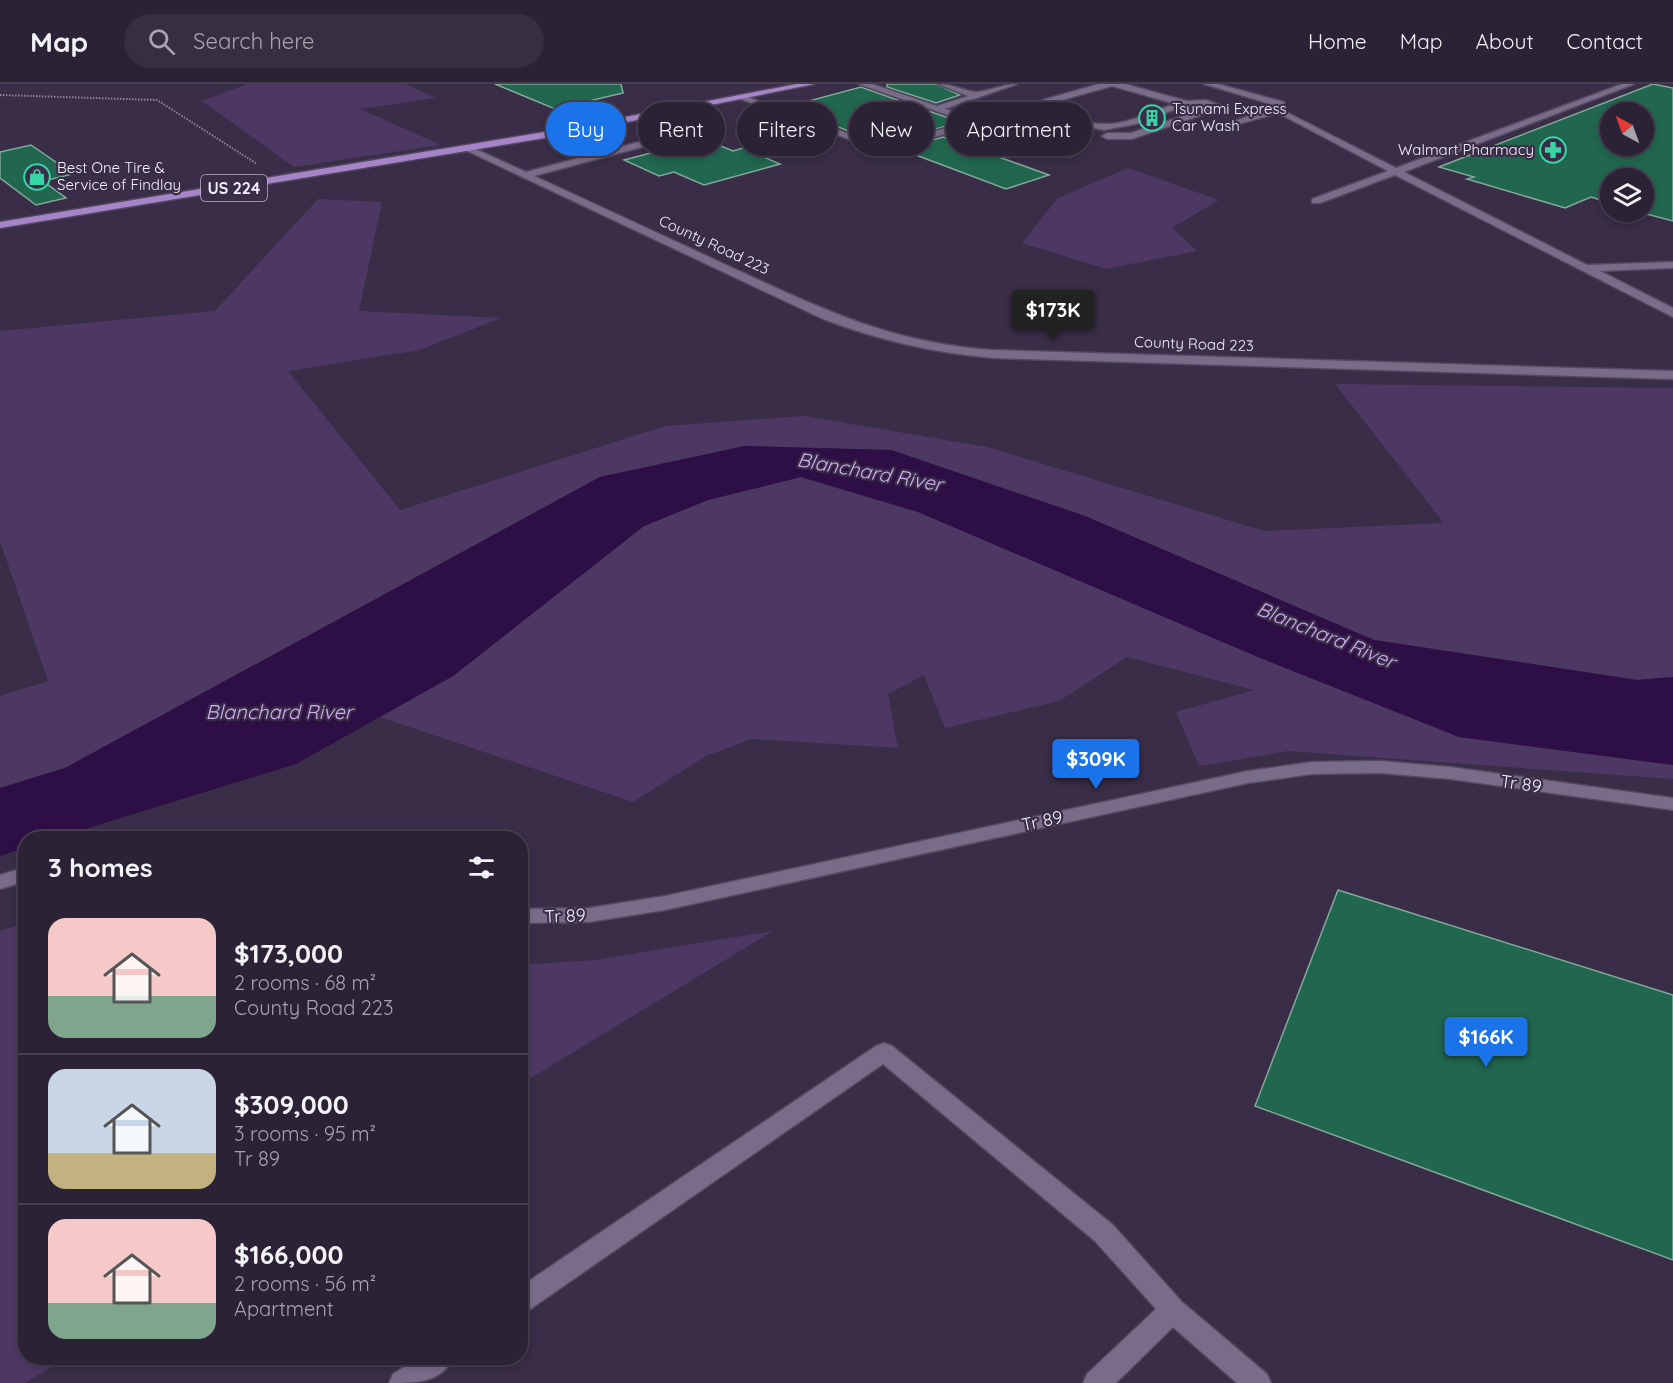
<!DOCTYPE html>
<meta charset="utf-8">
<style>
body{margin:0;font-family:Quicksand,sans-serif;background:#372f41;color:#f1f3f6;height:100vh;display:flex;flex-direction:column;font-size:22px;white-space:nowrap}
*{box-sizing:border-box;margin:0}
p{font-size:20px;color:#a6a4ad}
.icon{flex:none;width:33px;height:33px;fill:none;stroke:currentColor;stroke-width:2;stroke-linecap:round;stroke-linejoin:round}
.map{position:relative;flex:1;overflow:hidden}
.drawer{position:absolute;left:18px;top:747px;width:510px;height:534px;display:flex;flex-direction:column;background:#2b2235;border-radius:24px;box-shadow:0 3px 9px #0003,0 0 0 2px #473f50}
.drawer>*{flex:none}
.top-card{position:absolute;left:546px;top:18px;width:570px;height:54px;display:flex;gap:12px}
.needle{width:39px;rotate:319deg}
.controls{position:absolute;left:1600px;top:18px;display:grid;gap:12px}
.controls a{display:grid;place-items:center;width:54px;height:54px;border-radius:50%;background:#2b2235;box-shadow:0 3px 9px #0003,0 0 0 2px #473f50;font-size:30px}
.price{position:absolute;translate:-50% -51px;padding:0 14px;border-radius:6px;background:#1a73e8;color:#fff;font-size:20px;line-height:39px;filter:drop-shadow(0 2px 3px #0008)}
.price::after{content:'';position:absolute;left:50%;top:36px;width:18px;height:14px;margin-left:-9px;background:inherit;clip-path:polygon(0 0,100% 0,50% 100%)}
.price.current{background:#222;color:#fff}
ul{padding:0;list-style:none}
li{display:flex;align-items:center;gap:18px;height:150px;padding:0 30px}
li+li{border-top:2px solid #473f50}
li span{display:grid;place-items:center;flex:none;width:168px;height:120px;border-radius:18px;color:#555}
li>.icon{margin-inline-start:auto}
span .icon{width:72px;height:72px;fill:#fffc;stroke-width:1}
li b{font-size:26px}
h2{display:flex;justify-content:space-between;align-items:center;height:72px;padding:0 30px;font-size:26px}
.chip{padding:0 21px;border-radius:27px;background:#2b2235;box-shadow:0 3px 9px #0003,0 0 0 2px #473f50;font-size:21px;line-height:54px}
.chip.current{background:#1a73e8;color:#fff}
header{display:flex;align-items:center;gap:36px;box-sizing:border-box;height:84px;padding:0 30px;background:#2b2235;border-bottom:2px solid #473f50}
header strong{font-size:28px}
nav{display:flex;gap:33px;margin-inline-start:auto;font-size:21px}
.search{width:420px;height:54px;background:#372f41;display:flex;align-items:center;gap:15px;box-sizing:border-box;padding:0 21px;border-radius:33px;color:#a6a4ad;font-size:22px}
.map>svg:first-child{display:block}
.green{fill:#4d3863}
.water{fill:#2d0e45}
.building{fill:#21664f;stroke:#83a999;stroke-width:1.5;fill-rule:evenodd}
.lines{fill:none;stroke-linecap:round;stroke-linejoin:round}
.minor-casing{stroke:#53495e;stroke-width:3}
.major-casing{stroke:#53495e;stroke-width:3}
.path{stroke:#8e859a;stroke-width:2;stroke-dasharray:1.5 1.5;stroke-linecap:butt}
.minor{fill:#796c89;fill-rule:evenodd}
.major{fill:#a584c9;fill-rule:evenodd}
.labels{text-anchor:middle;stroke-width:4.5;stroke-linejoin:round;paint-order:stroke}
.far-poi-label{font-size:15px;fill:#f5effd;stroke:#392d47;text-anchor:start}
.far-street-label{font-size:15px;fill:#f5effd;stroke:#392d47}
.shield{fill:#392d47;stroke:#bdb5c6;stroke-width:1.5}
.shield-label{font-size:16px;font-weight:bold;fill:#f5effd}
.street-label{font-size:18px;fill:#f5effd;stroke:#392d47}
.water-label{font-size:20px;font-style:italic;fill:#cfaef4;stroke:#392d47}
</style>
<header>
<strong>Map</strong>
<div class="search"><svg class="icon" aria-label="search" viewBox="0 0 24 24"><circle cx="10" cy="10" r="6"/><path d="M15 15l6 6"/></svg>Search here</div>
<nav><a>Home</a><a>Map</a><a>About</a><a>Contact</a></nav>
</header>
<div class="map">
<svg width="1673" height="1299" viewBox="0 0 1673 1299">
<rect width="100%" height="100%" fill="#392d47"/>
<g class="green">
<polygon points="247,0 405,0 436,14 360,25 441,61 294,83 202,17"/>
<polygon points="1128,84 1219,116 1172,144 1197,167 1106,185 1022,159 1058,114"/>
<polygon points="318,115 382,118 359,227 501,234 420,266 288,287 400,426 665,342 803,332 987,363 1264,447 1444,439 1335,300 1673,304 1673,593 1637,596 1374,556 1085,432 891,366 745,362 600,393 65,684 0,704 0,612 48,597 0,457 0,247 215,227"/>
<polygon points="801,393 918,428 1459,653 1673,681 1673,695 1288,667 1199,682 1176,628 1254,606 1127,573 1059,617 945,644 924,591 888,610 898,664 752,655 706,672 633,718 380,633 453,592 644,442 708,416"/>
<polygon points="25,839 26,1274 67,1274 25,1299 0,1299 0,847"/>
<polygon points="773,847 521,1000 521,881 595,876"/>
</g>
<polygon class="water" points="745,362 891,366 1085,432 1374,556 1637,596 1673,593 1673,681 1459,653 1260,574 918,428 801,393 708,416 644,442 453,592 296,680 56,754 26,754 25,764 0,772 0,704 65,684 600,393"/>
<g class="building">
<polygon points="495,0 621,0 623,9 555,25"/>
<polygon points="887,0 936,0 960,11 936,19 887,3"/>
<path d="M1653 0 1673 4V137L1639 128H1644V94H1611V119L1591 113 1565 124 1467 95 1474 93 1439 83ZM1611 28H1644V62H1611Z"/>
<polygon points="861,3 960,38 884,60 830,40 835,38 790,22"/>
<polygon points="943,53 1049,91 1006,105 900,65"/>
<polygon points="704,55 733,67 743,64 780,80 704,101 674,88 659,92 624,76"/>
<polygon points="31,61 73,90 43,97 66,114 36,121 0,94 0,68"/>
<polygon points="1338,806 1673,911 1673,1176 1255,1022"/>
</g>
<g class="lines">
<g class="minor-casing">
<g id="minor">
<path d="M859 0H872L937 22 968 12 938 0C952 0 962 6 975 8 983 9 1004 0 1017 0L945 25 976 35 1099 0H1125L1187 17 1206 16 1225 23 1132 55H1107L1102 52 1107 49H1131L1211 23 1191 22 1179 24 1136 40 1104 46 1074 40 1031 25 986 38 1073 68 1075 70 1070 73 976 41 883 68 738 14 745 12 883 62 967 38ZM1112 2 1175 20C1156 25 1137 36 1118 39 1091 44 1066 31 1041 22Z"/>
<polygon points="1204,0 1218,0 1284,18 1286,28 1396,84 1622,0 1634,0 1404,88 1587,181 1673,178 1673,184 1600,187 1673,224 1673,233 1395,91 1320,119 1312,119 1312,115 1388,87 1278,29 1235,41 1235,37 1277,22"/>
<path d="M655 28 683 48V52L534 92C597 121 660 150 724 180 818 223 888 259 994 266L1673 287V295L994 274C934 269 878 256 823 235L463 65 471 63 526 88 673 49 652 33 650 31Z"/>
<polygon points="1380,677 1450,683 1673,714 1673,726 1450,695 1380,689 1312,690 1248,699 665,826 589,838 520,839 520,825 589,824 665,812 1248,687 1312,678"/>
<polygon points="26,783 26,797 0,805 0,791"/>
<polygon points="884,959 892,962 1113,1141 1182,1218 1267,1290 1271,1299 1237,1299 1173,1243 1116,1299 1083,1299 1087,1290 1156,1225 1095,1157 883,980 529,1226 520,1230 520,1203 876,962"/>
<path d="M418 1274H453C441 1299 415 1299 389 1299L393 1290Z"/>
</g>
</g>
<g class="major-casing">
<polygon id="major" points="797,0 814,0 563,51 0,144 0,138 563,45"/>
</g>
<polyline class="path" points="0,11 157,16 257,80"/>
<use href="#minor" class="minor"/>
<use href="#major" class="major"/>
</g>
<defs>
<g id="building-ring" transform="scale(1.35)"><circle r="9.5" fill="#392d47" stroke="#39d4a5" stroke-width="1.5"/><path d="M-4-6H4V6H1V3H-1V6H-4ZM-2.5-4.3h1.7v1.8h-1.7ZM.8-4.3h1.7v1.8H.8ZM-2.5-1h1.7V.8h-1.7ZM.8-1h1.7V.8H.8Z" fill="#39d4a5"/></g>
<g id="pharmacy-ring" transform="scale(1.35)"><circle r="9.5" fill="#392d47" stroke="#39d4a5" stroke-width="1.5"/><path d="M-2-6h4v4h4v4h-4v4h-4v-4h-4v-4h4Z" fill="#39d4a5"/></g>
<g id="shop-ring" transform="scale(1.35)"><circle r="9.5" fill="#392d47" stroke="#39d4a5" stroke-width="1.5"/><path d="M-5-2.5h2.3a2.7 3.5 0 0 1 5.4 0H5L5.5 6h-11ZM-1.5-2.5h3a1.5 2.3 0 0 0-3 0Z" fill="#39d4a5"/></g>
</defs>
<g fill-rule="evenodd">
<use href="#building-ring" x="1152" y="34"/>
<use href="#pharmacy-ring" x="1553" y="66"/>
<use href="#shop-ring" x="37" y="93"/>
</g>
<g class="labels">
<g class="far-poi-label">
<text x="1172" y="30">Tsunami Express<tspan x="1172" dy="17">Car Wash</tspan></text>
<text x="1534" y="71" text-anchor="end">Walmart Pharmacy</text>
<text x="57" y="89">Best One Tire &amp;<tspan x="57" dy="17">Service of Findlay</tspan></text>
</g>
<g class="far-street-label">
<text transform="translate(714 161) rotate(25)" y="5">County Road 223</text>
<text transform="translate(1194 260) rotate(2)" y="5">County Road 223</text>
</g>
<rect class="shield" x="201" y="91" width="66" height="26" rx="4.5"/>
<g class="shield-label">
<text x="234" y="110">US 224</text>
</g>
<g class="street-label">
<text transform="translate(1521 700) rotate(8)" y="6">Tr 89</text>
<text transform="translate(1042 737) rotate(-12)" y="6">Tr 89</text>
<text transform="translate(565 832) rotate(-3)" y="6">Tr 89</text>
</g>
<g class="water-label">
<text transform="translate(870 388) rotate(10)" y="7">Blanchard River</text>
<text transform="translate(1326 551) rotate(22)" y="7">Blanchard River</text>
<text x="279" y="635">Blanchard River</text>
</g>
</g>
</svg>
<div class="controls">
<a><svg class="needle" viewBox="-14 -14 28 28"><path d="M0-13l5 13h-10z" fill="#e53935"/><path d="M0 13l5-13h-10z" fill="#a6a4ad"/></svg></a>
<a><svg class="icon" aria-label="layers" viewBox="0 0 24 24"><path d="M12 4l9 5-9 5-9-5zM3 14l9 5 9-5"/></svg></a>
</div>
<b class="price current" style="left:1053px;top:257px">$173K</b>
<b class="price" style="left:1096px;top:706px">$309K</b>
<b class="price" style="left:1486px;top:984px">$166K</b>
<div class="top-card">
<a class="chip current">Buy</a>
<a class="chip">Rent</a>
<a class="chip">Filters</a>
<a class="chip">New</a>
<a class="chip">Apartment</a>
</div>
<section class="drawer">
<h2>3 homes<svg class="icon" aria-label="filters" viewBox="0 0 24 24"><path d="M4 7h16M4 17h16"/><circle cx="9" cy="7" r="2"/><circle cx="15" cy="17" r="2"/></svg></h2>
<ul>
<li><span style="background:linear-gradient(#f6c9c9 65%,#7fa58c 0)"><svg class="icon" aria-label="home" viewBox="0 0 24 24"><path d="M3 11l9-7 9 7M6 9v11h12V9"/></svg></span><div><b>$173,000</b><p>2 rooms · 68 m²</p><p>County Road 223</p></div></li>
<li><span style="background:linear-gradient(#c9d6e8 70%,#c2b280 0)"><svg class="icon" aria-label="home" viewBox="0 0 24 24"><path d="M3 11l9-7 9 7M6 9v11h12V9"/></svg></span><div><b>$309,000</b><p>3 rooms · 95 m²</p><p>Tr 89</p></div></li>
<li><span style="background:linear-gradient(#f6c9c9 70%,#7fa58c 0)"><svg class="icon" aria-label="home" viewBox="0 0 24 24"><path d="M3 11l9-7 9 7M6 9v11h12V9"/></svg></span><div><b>$166,000</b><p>2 rooms · 56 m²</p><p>Apartment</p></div></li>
</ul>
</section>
</div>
